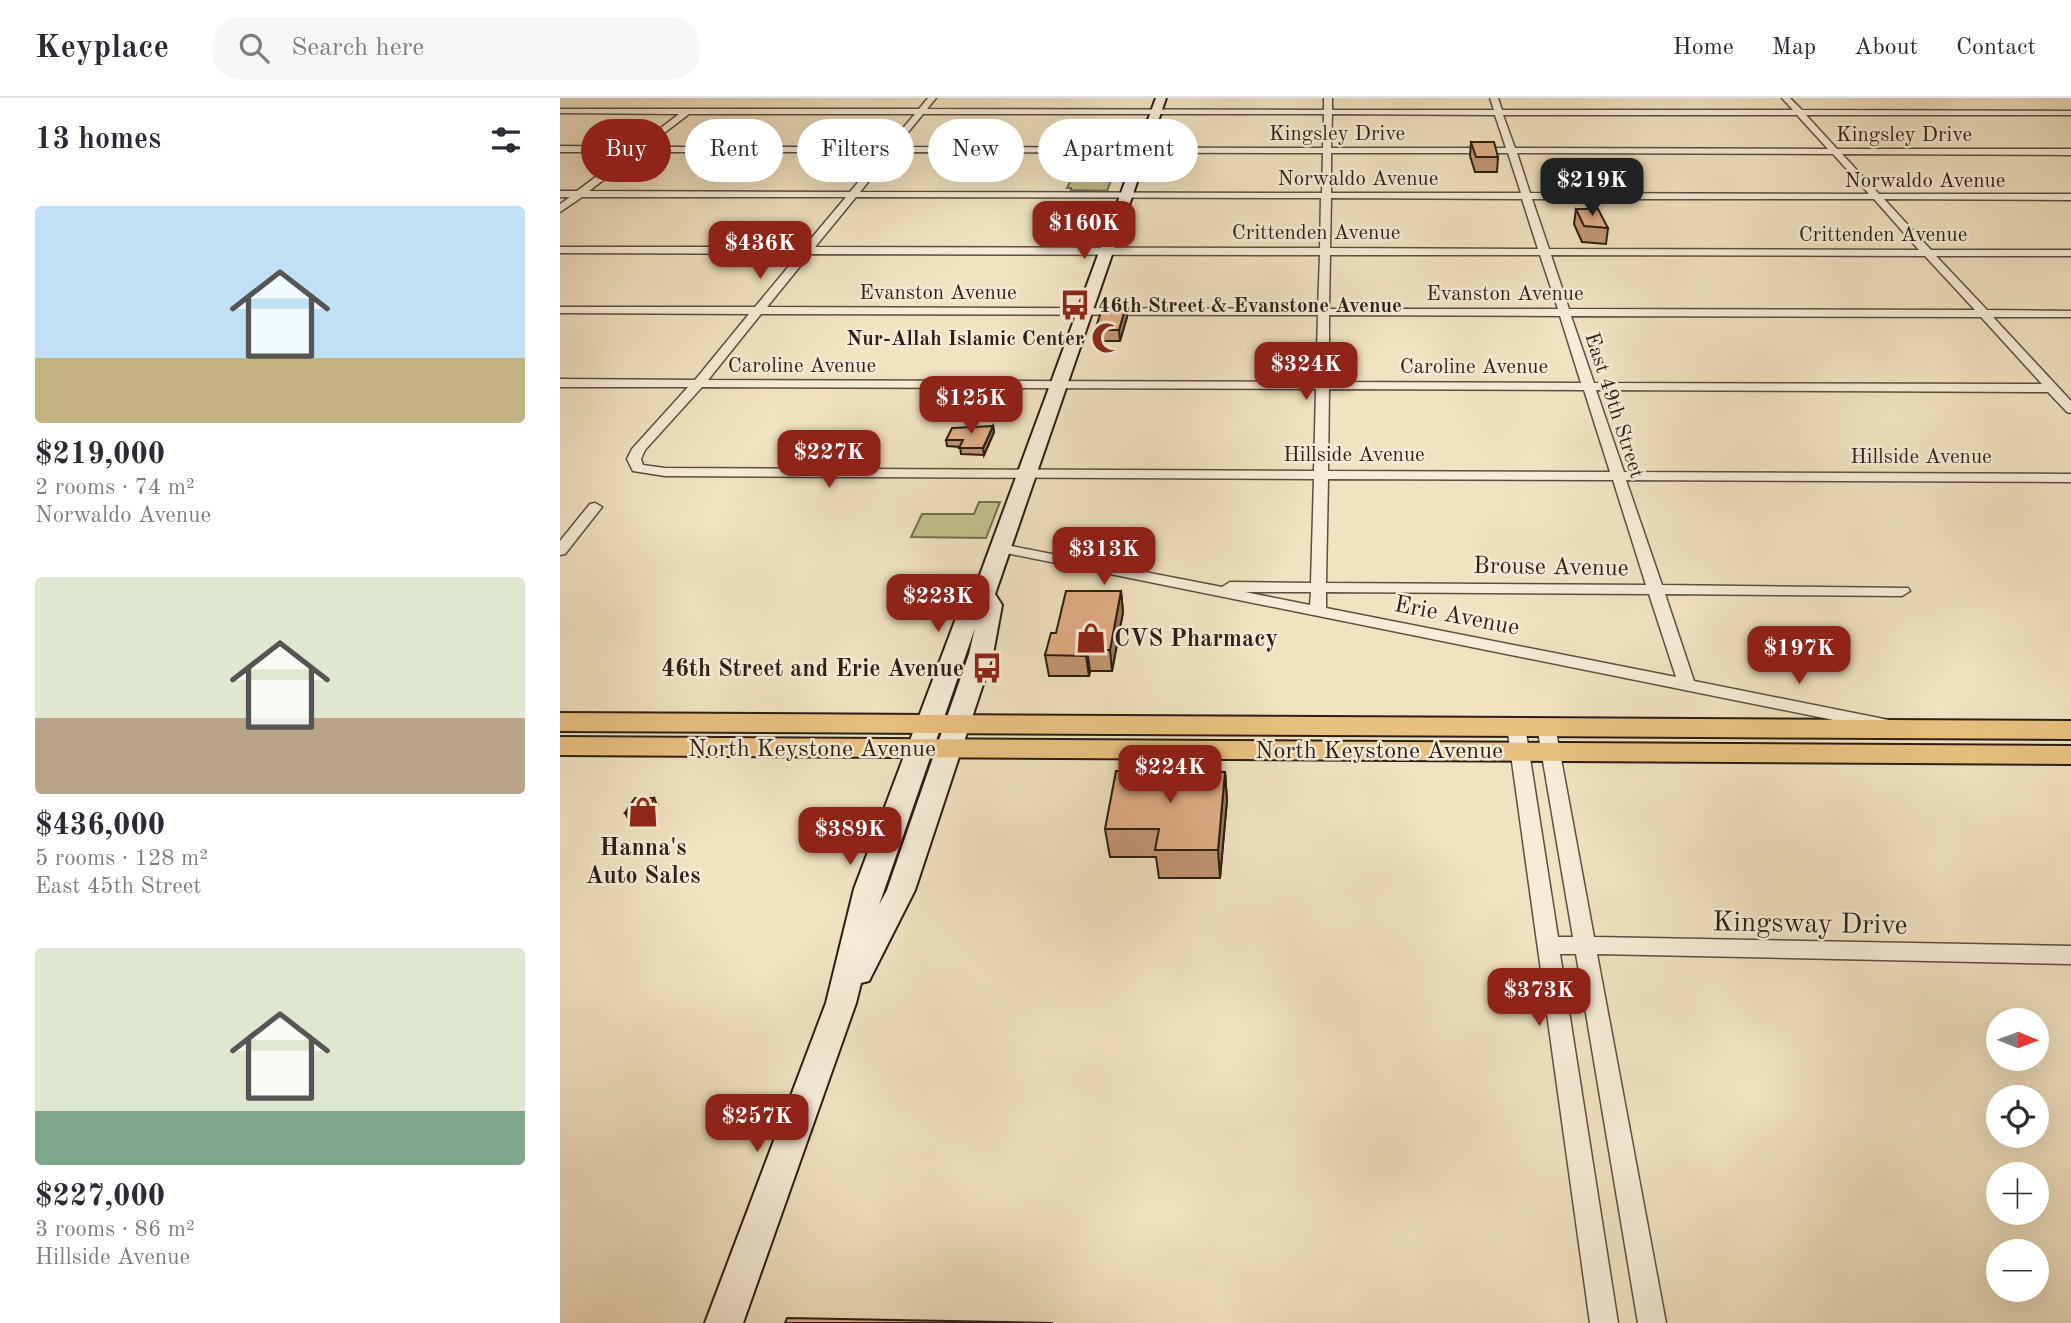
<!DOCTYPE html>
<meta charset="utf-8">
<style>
body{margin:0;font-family:"Old Standard TT",serif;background:#f7f7f7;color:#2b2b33;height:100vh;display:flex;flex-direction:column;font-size:26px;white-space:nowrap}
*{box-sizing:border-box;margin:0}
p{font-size:23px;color:#7c7c81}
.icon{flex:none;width:38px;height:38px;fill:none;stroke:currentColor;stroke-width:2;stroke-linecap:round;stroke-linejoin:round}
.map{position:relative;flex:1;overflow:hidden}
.drawer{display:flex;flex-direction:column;background:#fff;width:560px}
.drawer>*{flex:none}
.hud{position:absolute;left:21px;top:21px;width:665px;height:63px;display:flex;gap:14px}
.needle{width:46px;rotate:91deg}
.controls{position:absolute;left:1426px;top:910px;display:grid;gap:14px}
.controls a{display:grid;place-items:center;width:63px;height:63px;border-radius:50%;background:#fff;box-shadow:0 7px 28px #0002;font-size:35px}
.price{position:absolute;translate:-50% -60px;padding:0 16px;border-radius:14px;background:#8f2418;color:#fff;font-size:23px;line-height:46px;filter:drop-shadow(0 2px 4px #0008)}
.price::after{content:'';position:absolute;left:50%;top:42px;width:21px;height:16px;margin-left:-10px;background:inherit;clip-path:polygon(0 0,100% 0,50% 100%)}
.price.selected{background:#222;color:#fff}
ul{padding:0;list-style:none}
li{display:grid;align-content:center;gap:14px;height:371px;padding:0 35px}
li span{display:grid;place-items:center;height:217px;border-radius:7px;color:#555}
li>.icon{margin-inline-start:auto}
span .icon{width:126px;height:126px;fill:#fffc;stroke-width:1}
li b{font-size:30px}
h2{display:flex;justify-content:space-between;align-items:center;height:84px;padding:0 35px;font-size:30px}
.pill{padding:0 24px;border-radius:32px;background:#fff;box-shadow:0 7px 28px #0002;font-size:24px;line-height:63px}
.pill.selected{background:#8f2418;color:#fff}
header{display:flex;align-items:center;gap:42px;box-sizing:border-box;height:98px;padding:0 35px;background:#fff;border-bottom:2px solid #e1e1e2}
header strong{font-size:33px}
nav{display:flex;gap:38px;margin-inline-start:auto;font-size:24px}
.search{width:490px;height:63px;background:#f7f7f7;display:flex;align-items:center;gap:18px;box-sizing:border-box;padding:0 24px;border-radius:38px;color:#7c7c81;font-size:26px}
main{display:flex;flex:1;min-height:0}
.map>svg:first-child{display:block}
.green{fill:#c2c18d;stroke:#767050;stroke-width:2}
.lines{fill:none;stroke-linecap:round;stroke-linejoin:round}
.street-casing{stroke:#5c4f3f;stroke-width:3}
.secondary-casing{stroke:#2b1e14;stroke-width:4}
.primary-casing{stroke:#2b1e14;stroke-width:4}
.street{fill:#f6ecd7;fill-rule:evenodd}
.secondary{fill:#f6ecd7;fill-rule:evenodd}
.primary{fill:#e8c180;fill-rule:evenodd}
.wall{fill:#c19572;stroke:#2b1e14;stroke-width:2}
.shaded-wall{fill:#9d795d;stroke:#2b1e14;stroke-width:2}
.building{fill:#e0ad85;stroke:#2b1e14;stroke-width:2}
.labels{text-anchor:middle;stroke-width:5;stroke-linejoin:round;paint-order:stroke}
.far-street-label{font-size:21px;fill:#2b1e14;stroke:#f6ecd7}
.far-poi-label{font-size:21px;font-weight:bold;fill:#2b1e14;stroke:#f6ecd7;text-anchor:start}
.street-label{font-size:24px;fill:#2b1e14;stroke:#f6ecd7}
.poi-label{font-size:24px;font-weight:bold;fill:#2b1e14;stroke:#f6ecd7;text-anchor:start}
.near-street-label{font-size:28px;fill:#2b1e14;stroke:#f6ecd7}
</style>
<header>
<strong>Keyplace</strong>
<div class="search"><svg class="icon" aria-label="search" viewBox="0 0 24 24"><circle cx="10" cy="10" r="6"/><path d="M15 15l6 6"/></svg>Search here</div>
<nav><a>Home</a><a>Map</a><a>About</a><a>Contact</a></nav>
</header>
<main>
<section class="drawer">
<h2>13 homes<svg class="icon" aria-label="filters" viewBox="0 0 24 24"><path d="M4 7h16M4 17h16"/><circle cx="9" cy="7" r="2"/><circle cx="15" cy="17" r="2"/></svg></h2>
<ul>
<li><span style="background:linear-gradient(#bfe0f5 70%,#c2b280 0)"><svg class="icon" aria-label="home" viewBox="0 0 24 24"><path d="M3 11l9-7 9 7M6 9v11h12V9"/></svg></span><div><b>$219,000</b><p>2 rooms · 74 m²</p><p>Norwaldo Avenue</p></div></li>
<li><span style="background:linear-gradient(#dfe7d0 65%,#b9a48a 0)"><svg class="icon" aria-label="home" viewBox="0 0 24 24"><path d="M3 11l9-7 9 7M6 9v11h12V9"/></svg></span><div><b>$436,000</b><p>5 rooms · 128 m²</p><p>East 45th Street</p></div></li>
<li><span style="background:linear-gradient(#dfe7d0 75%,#7fa58c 0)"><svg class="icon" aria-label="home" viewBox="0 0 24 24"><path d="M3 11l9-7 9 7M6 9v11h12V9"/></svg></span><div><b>$227,000</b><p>3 rooms · 86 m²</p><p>Hillside Avenue</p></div></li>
</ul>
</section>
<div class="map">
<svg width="1511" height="1225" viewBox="0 0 1511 1225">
<rect width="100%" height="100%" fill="#f1e2c1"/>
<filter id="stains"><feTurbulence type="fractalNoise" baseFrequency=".00286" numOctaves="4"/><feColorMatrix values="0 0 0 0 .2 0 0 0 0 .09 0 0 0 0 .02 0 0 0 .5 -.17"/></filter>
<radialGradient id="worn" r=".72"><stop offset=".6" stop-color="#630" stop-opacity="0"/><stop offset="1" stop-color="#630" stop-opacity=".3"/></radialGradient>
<g class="green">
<polygon points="524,54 572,54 566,71 516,71"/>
<polygon points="513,77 553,77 547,93 511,92 511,90 507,90"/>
<polygon points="419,404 440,404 426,440 351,439 362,416 414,416"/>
</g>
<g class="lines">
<g class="street-casing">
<g id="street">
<path d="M368 0H376L367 11 764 12V0H772V12H934L930 0H938L942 12H1233L1222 0H1230L1242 12 1511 13V17H1246L1277 51H1511V57L1282 56 1319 96H1511V102L1324 101 1371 152H1511V158H1376L1427 212 1511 213V219H1433L1511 303V315L1507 314 1488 294 1036 292 1064 374 1511 376V384L1066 382 1102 487 1348 490 1350 493 1342 498 1105 496 1134 583 1334 623 1337 627 1334 631 1328 633 441 454 434 450 441 446 662 489 670 484 751 485 754 381 105 378 73 373 67 361 72 351 128 289H0V281L135 282 189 216 0 215V209H195L239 156 0 155V149H244L286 99H22L0 114V106L10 99H0V93H17L69 54H0V48L76 49 119 16 0 15V11H359ZM129 16H355L327 49H86ZM363 16H764L763 50 336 49ZM772 16 935 17 946 50H771ZM943 17H1237L1268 51 955 50ZM80 54H323L290 94 29 93ZM332 54 763 55 762 95 300 94ZM771 55H948L961 95H771ZM957 55 1273 56 1309 96 970 95ZM296 99 761 100 760 150 255 149ZM771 100 962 101 978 151 770 150ZM972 101H1314L1359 152 989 151ZM250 156 760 157 758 211 207 209ZM770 157H980L998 211H769ZM991 157 1365 158 1415 212 1009 211ZM201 216 758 217 756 284 148 282ZM769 217 1000 218 1021 285 769 284ZM1011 218 1421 219 1482 286 1034 285ZM142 289 756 291 754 373 105 370 83 367 81 361 85 352ZM769 291 1024 292 1050 374 768 373ZM768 381 1053 382 1086 487 766 485ZM685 494H751L750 507ZM766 494 1089 496 1116 579 766 510Z"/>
<polygon points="35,405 42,409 5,456 0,457 0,443 30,406"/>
<polygon points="956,622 965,628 998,839 1013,839 977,628 986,622 995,628 1034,839 1511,848 1511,866 1037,856 1106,1225 1078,1225 1016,856 1000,856 1058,1225 1030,1225 947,628"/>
</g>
</g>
<g class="secondary-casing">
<path id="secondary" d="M596 0H606L435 496 442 507 433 556 355 792 309 883 301 885 296 905 183 1225H145L266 905 294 791 401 507 414 493ZM415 530 409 556 327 792 319 807Z"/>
</g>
<g class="primary-casing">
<g id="primary">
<polygon points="0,615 1511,623 1511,641 0,633"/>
<polygon points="0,639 1511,648 1511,666 0,657"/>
</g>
</g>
<use href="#street" class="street"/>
<use href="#secondary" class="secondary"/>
<use href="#primary" class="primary"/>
</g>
<g class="wall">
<polygon points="911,44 938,59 937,74 915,74 910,58"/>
<polygon points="1016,111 1048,130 1046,146 1022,144 1014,126"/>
<polygon points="566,208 567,219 560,243 536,243 535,232"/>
<polygon points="433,328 434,334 424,357 401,356 400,349 387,348 386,342"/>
<polygon points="561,493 563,514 552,573 530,573 529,578 489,578 485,557 496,535"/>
<polygon points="615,673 665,674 667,702 660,780 599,780 596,759 550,759 545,731"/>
<polygon points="97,707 89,722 69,722 65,715"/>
</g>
<g class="shaded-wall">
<polygon points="566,208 567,219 560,243 559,232"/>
<polygon points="433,328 434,334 424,357 423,350"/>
<polygon points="561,493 563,514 552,573 550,552"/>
<polygon points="527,552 530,573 529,578 526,558"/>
<polygon points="614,658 616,686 611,673"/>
<polygon points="665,674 667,702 660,780 658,752"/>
<polygon points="94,700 97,707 89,722 85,715"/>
</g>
<g class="building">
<polygon points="911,44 934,44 938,59 916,59"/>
<polygon points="1016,111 1038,111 1048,130 1024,128"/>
<polygon points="543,208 566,208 559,232 535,232"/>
<polygon points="433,328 423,350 399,350 403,342 386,342 392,330"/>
<polygon points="506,493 561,493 550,552 527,552 526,558 485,557 491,535 496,535"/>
<polygon points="596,658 614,658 611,673 665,674 658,752 595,752 599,731 545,731 556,673 593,673"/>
<polygon points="75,700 94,700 85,715 65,715"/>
<polygon points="227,1220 493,1225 225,1225"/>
</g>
<defs>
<g id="bus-bare" transform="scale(2.415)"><path d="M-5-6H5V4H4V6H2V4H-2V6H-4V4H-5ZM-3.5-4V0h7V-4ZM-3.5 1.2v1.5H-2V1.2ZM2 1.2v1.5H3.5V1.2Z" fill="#8f2418" stroke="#f6ecd7" stroke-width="2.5" paint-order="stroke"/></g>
<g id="mosque-bare" transform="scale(2.415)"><path d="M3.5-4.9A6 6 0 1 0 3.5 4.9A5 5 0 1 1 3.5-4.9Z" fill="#8f2418" stroke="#f6ecd7" stroke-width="2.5" paint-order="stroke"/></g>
<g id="shop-bare" transform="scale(2.415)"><path d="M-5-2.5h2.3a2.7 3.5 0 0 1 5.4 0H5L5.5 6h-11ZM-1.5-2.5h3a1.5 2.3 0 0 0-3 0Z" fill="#8f2418" stroke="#f6ecd7" stroke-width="2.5" paint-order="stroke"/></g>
</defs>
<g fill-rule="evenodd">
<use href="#bus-bare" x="515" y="207"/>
<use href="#mosque-bare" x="547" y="240"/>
<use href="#shop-bare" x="531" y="540"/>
<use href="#bus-bare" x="427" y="570"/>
<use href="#shop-bare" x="83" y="714"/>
</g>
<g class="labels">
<g class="far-street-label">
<text x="777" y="42">Kingsley Drive</text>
<text x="1344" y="43">Kingsley Drive</text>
<text x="798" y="87">Norwaldo Avenue</text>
<text x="1365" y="89">Norwaldo Avenue</text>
<text x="756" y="141">Crittenden Avenue</text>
<text x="1323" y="143">Crittenden Avenue</text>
<text x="378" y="201">Evanston Avenue</text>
<text x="945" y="202">Evanston Avenue</text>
<text x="242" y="274">Caroline Avenue</text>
<text x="914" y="275">Caroline Avenue</text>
<text transform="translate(1055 307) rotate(72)" y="7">East 49th Street</text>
<text x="794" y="363">Hillside Avenue</text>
<text x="1361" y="365">Hillside Avenue</text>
</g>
<g class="far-poi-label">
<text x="538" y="214">46th Street &amp; Evanstone Avenue</text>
<text x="524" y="247" text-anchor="end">Nur-Allah Islamic Center</text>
</g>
<g class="street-label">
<text transform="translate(991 468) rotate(1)" y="8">Brouse Avenue</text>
<text transform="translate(897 517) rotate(11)" y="8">Erie Avenue</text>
<text x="252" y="658">North Keystone Avenue</text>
<text x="819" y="660">North Keystone Avenue</text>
</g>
<g class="poi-label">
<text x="554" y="548">CVS Pharmacy</text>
<text x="404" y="578" text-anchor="end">46th Street and Erie Avenue</text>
<text x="83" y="757" text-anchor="middle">Hanna's<tspan x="83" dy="28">Auto Sales</tspan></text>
</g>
<g class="near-street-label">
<text transform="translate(1250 824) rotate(1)" y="10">Kingsway Drive</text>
</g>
</g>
<rect width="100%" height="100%" filter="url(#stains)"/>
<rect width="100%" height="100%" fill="url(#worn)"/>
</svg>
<div class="controls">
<a><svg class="needle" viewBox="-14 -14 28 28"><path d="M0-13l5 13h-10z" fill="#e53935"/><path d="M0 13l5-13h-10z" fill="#7c7c81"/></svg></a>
<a><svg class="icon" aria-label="locate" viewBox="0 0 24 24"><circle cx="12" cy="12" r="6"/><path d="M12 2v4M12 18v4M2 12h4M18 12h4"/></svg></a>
<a>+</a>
<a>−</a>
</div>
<b class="price selected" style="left:1032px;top:120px">$219K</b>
<b class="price" style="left:524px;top:163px">$160K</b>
<b class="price" style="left:200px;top:183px">$436K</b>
<b class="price" style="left:746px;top:304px">$324K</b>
<b class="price" style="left:411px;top:338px">$125K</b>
<b class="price" style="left:269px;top:392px">$227K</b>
<b class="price" style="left:544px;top:489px">$313K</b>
<b class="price" style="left:378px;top:536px">$223K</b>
<b class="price" style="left:1239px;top:588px">$197K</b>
<b class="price" style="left:610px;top:707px">$224K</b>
<b class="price" style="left:290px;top:769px">$389K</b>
<b class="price" style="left:979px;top:930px">$373K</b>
<b class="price" style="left:197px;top:1056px">$257K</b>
<div class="hud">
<a class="pill selected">Buy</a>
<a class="pill">Rent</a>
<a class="pill">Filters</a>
<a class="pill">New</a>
<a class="pill">Apartment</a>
</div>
</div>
</main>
